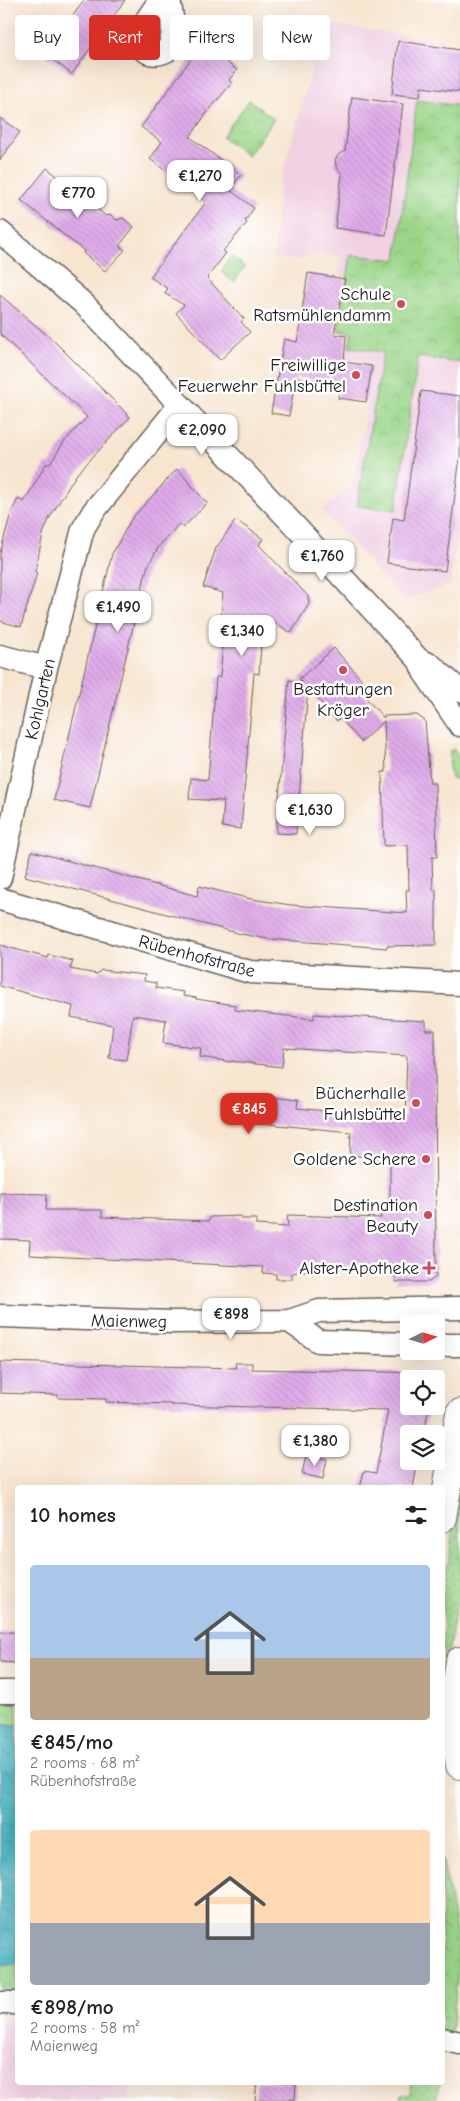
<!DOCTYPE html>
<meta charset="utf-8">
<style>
body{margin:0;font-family:"Comic Neue",sans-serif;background:#f6f6f6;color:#222;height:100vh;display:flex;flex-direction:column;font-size:19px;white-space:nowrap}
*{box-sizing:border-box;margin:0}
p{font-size:16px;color:#767676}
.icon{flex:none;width:28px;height:28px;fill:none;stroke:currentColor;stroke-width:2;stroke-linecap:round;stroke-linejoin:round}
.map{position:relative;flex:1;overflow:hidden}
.panel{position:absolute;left:15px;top:1485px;width:430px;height:600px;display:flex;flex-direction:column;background:#fff;border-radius:5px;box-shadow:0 5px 20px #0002}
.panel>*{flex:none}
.hud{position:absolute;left:15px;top:15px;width:430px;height:45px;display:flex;gap:10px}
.needle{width:32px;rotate:85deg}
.tools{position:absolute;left:400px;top:1315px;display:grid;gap:10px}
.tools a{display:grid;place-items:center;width:45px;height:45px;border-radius:5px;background:#fff;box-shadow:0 5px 20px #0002;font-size:25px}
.price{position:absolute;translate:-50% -42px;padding:0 11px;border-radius:10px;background:#fff;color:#222;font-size:16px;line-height:32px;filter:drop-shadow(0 1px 2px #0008)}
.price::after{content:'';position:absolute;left:50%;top:30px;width:15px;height:11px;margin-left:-8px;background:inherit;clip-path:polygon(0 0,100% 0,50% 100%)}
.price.active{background:#d93025;color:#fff}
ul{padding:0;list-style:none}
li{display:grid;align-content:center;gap:10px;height:265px;padding:0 15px}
li span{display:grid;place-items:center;height:155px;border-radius:5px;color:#555}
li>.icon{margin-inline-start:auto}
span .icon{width:90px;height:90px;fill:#fffc;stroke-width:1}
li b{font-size:21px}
h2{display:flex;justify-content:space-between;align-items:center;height:60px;padding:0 15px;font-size:21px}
.tag{padding:0 18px;border-radius:5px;background:#fff;box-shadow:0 5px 20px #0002;font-size:18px;line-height:45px}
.tag.active{background:#d93025;color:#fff}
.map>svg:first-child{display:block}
.built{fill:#f1d0e2}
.grass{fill:url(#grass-dots);stroke:#5b7852}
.park{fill:url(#park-crowns);stroke:#5b7852}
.water{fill:url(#water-ripples);stroke:#2e656c}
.pier{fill:#f7e5d0}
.building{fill:url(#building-back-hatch)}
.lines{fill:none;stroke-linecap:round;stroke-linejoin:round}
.minor-casing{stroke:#69625b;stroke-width:25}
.major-casing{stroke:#69625b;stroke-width:30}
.minor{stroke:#fff;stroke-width:22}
.major{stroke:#fff;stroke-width:28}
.poi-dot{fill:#d1495b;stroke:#fff;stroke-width:2}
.labels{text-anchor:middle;stroke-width:5;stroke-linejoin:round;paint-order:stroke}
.poi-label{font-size:18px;fill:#1c1c1c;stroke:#fff;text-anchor:end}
.street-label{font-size:18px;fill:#1c1c1c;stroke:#fff}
</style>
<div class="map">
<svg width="460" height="2101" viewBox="0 0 460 2101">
<defs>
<pattern id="grass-dots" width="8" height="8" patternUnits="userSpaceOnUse" patternTransform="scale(1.25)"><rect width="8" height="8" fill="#9ad588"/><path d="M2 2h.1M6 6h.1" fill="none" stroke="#84b675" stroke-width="1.8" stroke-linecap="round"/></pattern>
<pattern id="park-crowns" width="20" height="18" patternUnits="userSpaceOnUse" patternTransform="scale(1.25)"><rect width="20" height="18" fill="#9ad588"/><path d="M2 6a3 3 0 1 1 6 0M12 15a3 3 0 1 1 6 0" fill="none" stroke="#84b675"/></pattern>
<pattern id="water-ripples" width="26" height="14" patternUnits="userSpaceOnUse" patternTransform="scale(1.25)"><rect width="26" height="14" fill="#40aebd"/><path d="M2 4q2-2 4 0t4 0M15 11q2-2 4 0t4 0" fill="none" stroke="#358d99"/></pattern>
<pattern id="building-back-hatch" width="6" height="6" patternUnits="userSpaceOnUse" patternTransform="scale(1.25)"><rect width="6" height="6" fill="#e0acea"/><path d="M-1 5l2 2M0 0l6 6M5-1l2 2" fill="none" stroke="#c093c8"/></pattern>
</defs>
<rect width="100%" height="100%" fill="#fff"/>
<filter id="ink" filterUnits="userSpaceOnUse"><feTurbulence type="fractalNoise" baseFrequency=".02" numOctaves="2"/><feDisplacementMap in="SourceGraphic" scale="10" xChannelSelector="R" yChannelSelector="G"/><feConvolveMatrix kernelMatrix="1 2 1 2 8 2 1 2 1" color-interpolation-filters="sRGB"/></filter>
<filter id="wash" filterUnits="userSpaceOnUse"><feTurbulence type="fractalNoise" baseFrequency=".0096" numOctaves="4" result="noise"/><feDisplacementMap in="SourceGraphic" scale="20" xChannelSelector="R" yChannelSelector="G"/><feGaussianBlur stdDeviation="1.12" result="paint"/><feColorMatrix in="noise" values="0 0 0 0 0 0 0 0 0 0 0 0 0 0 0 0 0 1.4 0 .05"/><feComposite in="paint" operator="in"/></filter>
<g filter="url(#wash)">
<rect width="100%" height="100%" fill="#f7e5d0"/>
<g class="built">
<polygon points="324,23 460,44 460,512 450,585 403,600 322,510 353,485 374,364 345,359 349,334 337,332 347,277 339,275 341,257 320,254 298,260 274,258 279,188"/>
<polygon points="0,2021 17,2021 18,2082 129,2083 129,2101 0,2101"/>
</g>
<g class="grass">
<polygon points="454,749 460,761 460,781 451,778 449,768 450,750"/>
<polygon points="460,1478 460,1585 446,1667 444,1667 443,1599"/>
<polygon points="412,2083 441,2083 435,2101 401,2101 402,2094 409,2095"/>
</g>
<g class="park">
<polygon points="249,100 274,119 248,156 222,137"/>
<polygon points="417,100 460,106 460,363 418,357 396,510 357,506 383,352 349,347 352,333 338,331 351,255 396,260"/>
<polygon points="231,256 245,267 234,282 221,272"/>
<polygon points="0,1697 17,1698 17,1725 0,1725"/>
<path d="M442 1857C449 1890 456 1923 458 1956 458 1982 454 2008 451 2033L442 2032Z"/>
<rect x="0" y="1965" width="17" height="30"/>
</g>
<rect class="water" x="0" y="1725" width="17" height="240"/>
<polygon class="pier" points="460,1741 460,1807 442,1811 442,1744"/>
<g id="blocks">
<g class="building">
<polygon points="84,0 125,0 72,74 35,47 49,26 60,34"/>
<polygon points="398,41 460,50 460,92 421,87 420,97 392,94"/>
<polygon points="202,44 237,70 229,80 232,83 209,110 190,137 241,175 230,190 254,208 245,221 247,223 223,251 226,253 207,278 244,319 241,322 250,332 220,360 176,313 184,305 164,293 168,289 150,277 206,202 150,159 162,142 141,127"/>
<polygon points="352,97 403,104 386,235 335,228 342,174 336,166 335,160 339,154 345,151"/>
<polygon points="0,118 20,132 0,160"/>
<polygon points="47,168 106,216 111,215 116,220 123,218 134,227 119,246 125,250 105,271 83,253 84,251 21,200"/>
<polygon points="308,273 345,279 334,334 346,336 344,362 372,366 366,402 338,398 340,384 296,377 289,416 271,413 284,339 297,342"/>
<polygon points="0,295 54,341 130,417 76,475 50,517 43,534 35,572 37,573 21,627 0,621 0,553 11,513 18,499 24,502 46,464 50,464 64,442 87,417 0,334"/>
<polygon points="421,391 460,396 460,457 445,571 387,563 393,518 404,520"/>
<polygon points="177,469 207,503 183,528 179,524 159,546 147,568 90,808 54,800 112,554 132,518"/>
<polygon points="236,520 263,539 259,545 308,596 309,604 291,633 263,615 259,674 254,673 241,829 222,827 224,801 189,799 191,778 208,780 216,677 220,677 223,643 219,643 223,593 203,587 216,548"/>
<polygon points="334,648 362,680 355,686 384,718 384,716 417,715 425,721 430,783 435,783 437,857 432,857 433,890 436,890 436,945 387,946 387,948 268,939 241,934 25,876 32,851 197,896 199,886 251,899 291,905 407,913 406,890 409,890 408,845 384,846 382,772 386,772 384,721 361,742 340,718 337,721 308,688 296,834 276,833 289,680 302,682 299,679"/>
<polygon points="0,945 48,958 49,955 73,961 70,969 97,974 101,970 145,975 144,981 156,983 156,988 184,992 183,996 197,998 196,999 235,1005 235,1010 314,1019 314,1014 426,1021 426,1030 435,1030 436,1277 429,1282 396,1282 396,1276 390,1276 390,1269 336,1266 292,1273 292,1279 276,1279 276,1274 263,1273 263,1267 29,1255 30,1240 0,1239 0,1193 47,1194 46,1210 102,1210 102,1217 209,1221 210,1217 241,1216 241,1219 256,1219 256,1225 288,1227 287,1215 381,1218 381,1207 390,1207 390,1160 350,1155 351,1132 267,1124 269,1100 271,1097 298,1100 297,1108 405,1119 407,1056 284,1048 282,1067 231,1061 231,1062 200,1057 201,1048 163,1043 166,1020 133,1015 126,1060 109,1058 113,1025 71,1017 73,1006 0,986"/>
<polygon points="0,1362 236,1368 235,1363 252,1363 252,1369 429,1373 432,1379 409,1379 409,1406 429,1406 424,1434 409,1434 409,1461 418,1461 413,1488 360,1488 364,1471 376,1473 388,1410 171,1405 171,1404 106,1402 106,1399 58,1398 58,1395 0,1393"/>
<polygon points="306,1455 327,1459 323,1479 302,1474"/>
<polygon points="0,1632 18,1632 18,1663 0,1662"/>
<polygon points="257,2082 296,2082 295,2099 255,2101"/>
</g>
</g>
</g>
<g filter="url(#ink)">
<use href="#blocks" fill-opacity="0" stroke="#69625b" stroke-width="1"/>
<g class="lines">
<g class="minor-casing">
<g id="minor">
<path d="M160 0 137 34C138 51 151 58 166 51 177 39 172 14 169 0"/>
<polyline points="0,232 84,304 294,525 419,660 424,672 460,725"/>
<polyline points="0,656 46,668"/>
<polyline points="424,662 431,665 460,691"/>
<polyline points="0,878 46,668 83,529 93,512 180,405"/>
<polyline points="0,899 250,972 460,984"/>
<polyline points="0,1316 172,1322 289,1321 319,1311 460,1308"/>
<polyline points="289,1321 318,1341 409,1344"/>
<polyline points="436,1345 460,1345"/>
<polyline points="0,1692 18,1692"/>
<polyline points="0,2003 18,2003"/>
<polyline points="442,2039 460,2043"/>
</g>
</g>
<g class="major-casing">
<g id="major">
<polyline points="442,1518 460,1413"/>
<polyline points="442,1692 452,1719 460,1765"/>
<polyline points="452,1718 460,1661"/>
</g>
</g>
<use href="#minor" class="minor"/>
<use href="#major" class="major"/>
</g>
</g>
<g class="poi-dot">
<circle cx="401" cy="304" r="5"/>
<circle cx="356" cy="375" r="5"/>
<circle cx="343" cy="670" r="5"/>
<circle cx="416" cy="1103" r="5"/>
<circle cx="426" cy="1159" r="5"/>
<circle cx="428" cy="1215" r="5"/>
<path d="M426.5 1260.5h5v5h5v5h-5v5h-5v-5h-5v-5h5z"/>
</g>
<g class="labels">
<g class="poi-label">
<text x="391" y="300">Schule<tspan x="391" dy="21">Ratsmühlendamm</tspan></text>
<text x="346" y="371">Freiwillige<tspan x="346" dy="21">Feuerwehr Fuhlsbüttel</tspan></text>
<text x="343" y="695" text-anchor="middle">Bestattungen<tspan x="343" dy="21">Kröger</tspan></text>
<text x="406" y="1099">Bücherhalle<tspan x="406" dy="21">Fuhlsbüttel</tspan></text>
<text x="416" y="1165">Goldene Schere</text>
<text x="418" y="1211">Destination<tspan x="418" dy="21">Beauty</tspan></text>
<text x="419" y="1274">Alster-Apotheke</text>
</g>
<g class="street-label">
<text transform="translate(40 699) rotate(-77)" y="6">Kohlgarten</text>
<text transform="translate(197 956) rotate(15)" y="6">Rübenhofstraße</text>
<text transform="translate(129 1321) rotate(1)" y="6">Maienweg</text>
</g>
</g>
</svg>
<div class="tools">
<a><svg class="needle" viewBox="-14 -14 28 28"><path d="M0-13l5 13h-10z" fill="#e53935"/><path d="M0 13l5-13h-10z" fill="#767676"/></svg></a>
<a><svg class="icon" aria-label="locate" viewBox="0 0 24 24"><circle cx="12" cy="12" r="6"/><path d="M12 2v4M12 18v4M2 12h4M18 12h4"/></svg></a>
<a><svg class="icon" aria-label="layers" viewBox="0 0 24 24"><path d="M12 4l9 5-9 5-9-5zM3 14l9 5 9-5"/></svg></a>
</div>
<b class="price" style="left:200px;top:202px">€1,270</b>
<b class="price" style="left:78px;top:219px">€770</b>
<b class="price" style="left:202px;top:456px">€2,090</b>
<b class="price" style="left:322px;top:582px">€1,760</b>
<b class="price" style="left:118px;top:633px">€1,490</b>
<b class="price" style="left:242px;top:657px">€1,340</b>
<b class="price" style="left:310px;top:836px">€1,630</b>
<b class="price active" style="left:249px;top:1135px">€845</b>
<b class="price" style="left:231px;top:1340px">€898</b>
<b class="price" style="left:315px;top:1467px">€1,380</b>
<div class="hud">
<a class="tag">Buy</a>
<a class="tag active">Rent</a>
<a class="tag">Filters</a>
<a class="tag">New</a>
</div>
<section class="panel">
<h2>10 homes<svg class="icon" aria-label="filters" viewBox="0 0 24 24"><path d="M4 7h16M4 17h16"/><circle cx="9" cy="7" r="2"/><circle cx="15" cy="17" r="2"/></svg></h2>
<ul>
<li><span style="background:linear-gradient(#a9c7e8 60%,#b9a48a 0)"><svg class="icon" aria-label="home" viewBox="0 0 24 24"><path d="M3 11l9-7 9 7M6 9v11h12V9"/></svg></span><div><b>€845/mo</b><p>2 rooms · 68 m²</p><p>Rübenhofstraße</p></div></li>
<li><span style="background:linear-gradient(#ffd9b3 60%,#9aa5b1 0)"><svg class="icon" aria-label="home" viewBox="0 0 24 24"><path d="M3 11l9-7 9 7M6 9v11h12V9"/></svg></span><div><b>€898/mo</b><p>2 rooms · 58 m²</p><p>Maienweg</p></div></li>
</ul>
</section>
</div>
